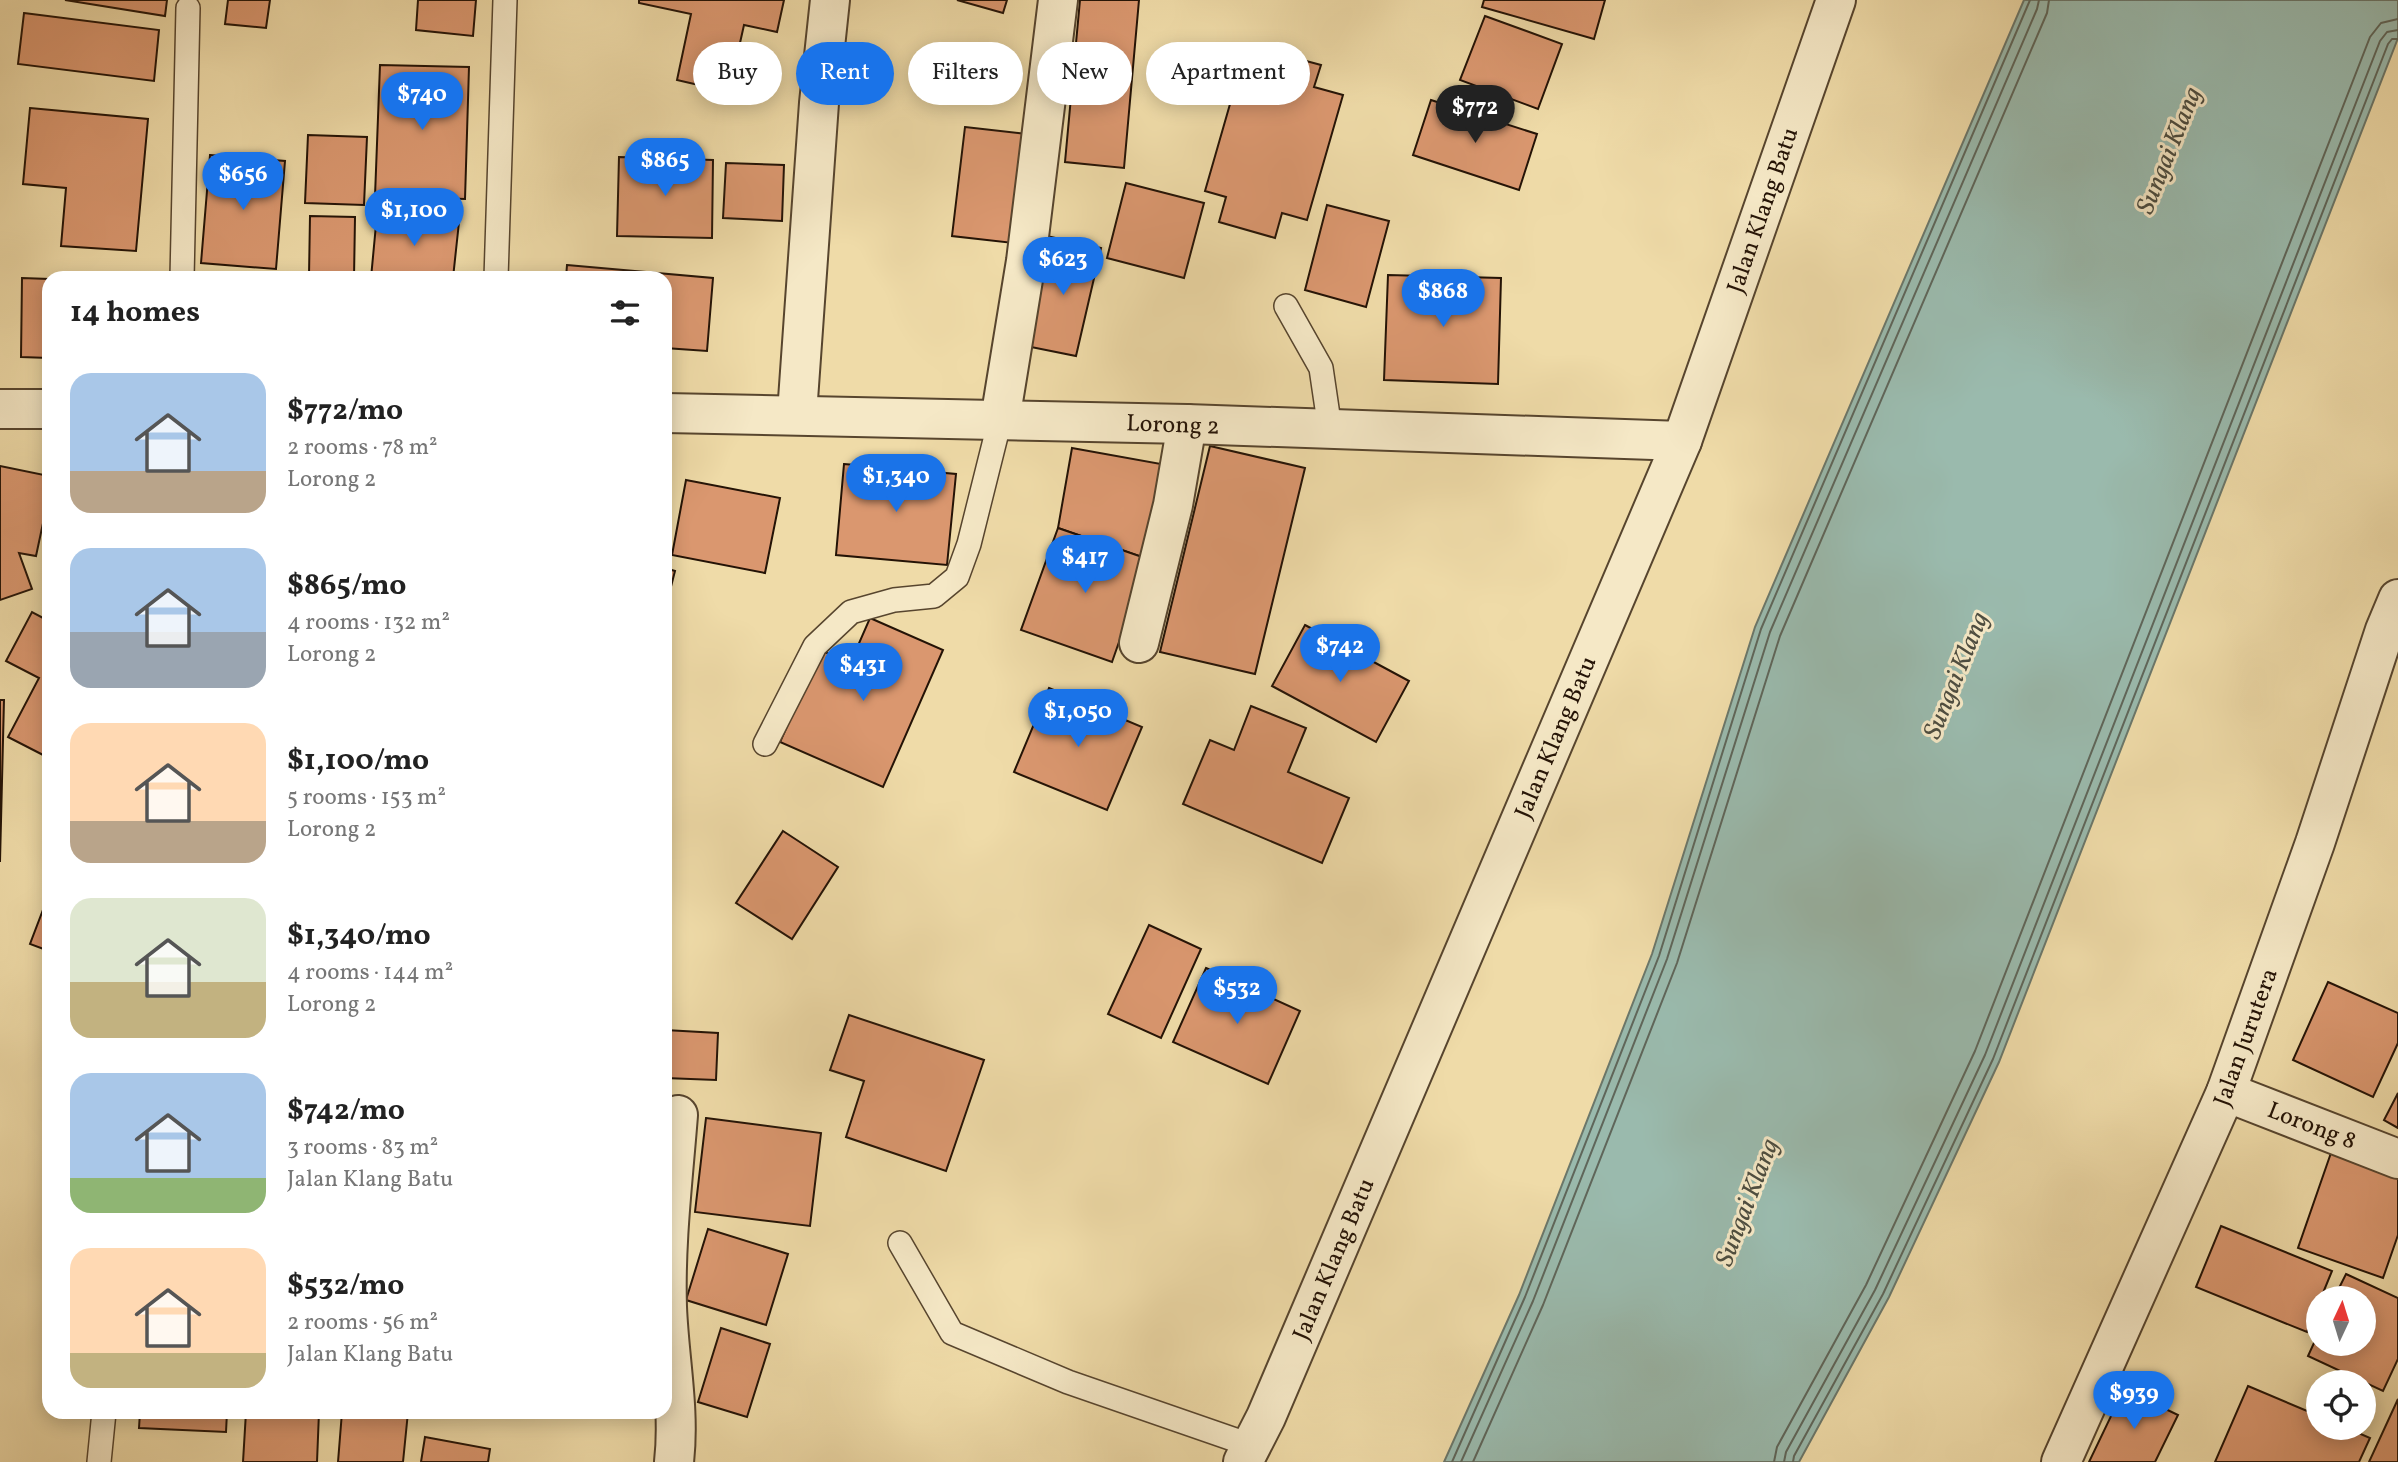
<!DOCTYPE html>
<meta charset="utf-8">
<style>
body{margin:0;font-family:Vollkorn,serif;background:#f6f6f6;color:#222;height:100vh;display:flex;flex-direction:column;font-size:26px;white-space:nowrap}
*{box-sizing:border-box;margin:0}
p{font-size:23px;color:#767676}
.icon{flex:none;width:38px;height:38px;fill:none;stroke:currentColor;stroke-width:2;stroke-linecap:round;stroke-linejoin:round}
.map{position:relative;flex:1;overflow:hidden}
.panel{position:absolute;left:42px;top:271px;width:630px;height:1148px;display:flex;flex-direction:column;background:#fff;border-radius:21px;box-shadow:0 4px 18px #0003}
.panel>*{flex:none}
.banner{position:absolute;left:693px;top:42px;width:665px;height:63px;display:flex;gap:14px}
.needle{width:46px;rotate:4deg}
.tools{position:absolute;left:2306px;top:1286px;display:grid;gap:14px}
.tools a{display:grid;place-items:center;width:70px;height:70px;border-radius:50%;background:#fff;box-shadow:0 4px 18px #0003;font-size:35px}
.price{position:absolute;translate:-50% -60px;padding:0 16px;border-radius:24px;background:#1a73e8;color:#fff;font-size:23px;line-height:46px;filter:drop-shadow(0 2px 4px #0008)}
.price::after{content:'';position:absolute;left:50%;top:42px;width:21px;height:16px;margin-left:-10px;background:inherit;clip-path:polygon(0 0,100% 0,50% 100%)}
.price.current{background:#222;color:#fff}
ul{padding:0;list-style:none}
li{display:flex;align-items:center;gap:21px;height:175px;padding:0 28px}
li span{display:grid;place-items:center;flex:none;width:196px;height:140px;border-radius:21px;color:#555}
li>.icon{margin-inline-start:auto}
span .icon{width:84px;height:84px;fill:#fffc;stroke-width:1}
li b{font-size:30px}
h2{display:flex;justify-content:space-between;align-items:center;height:84px;padding:0 28px;font-size:30px}
.pill{padding:0 24px;border-radius:32px;background:#fff;box-shadow:0 4px 18px #0003;font-size:24px;line-height:63px}
.pill.current{background:#1a73e8;color:#fff}
.map>svg:first-child{display:block}
.water{fill:#9abaad;stroke:#6b776a;stroke-width:2}
.lines{fill:none;stroke-linecap:round;stroke-linejoin:round}
.shore{stroke:#5f665a;stroke-width:2}
.building{fill:#da976f;stroke:#241306;stroke-width:2}
.service-casing{stroke:#57452e;stroke-width:26}
.minor-casing{stroke:#57452e;stroke-width:42}
.tertiary-casing{stroke:#57452e;stroke-width:42}
.service{stroke:#f5e8c6;stroke-width:23}
.minor{stroke:#f5e8c6;stroke-width:38}
.tertiary{stroke:#f5e8c6;stroke-width:38}
.labels{text-anchor:middle;stroke-width:6;stroke-linejoin:round;paint-order:stroke}
.street-label{font-size:24px;fill:#241306;stroke:#f5e8c6}
.water-label{font-size:26px;font-style:italic;fill:#4d4d40;stroke:#f5e8c6}
</style>
<div class="map">
<svg width="2398" height="1462" viewBox="0 0 2398 1462">
<rect width="100%" height="100%" fill="#efdba8"/>
<filter id="stains"><feTurbulence type="fractalNoise" baseFrequency=".00286" numOctaves="4"/><feColorMatrix values="0 0 0 0 .2 0 0 0 0 .09 0 0 0 0 .02 0 0 0 .5 -.17"/></filter>
<radialGradient id="worn" r=".72"><stop offset=".6" stop-color="#630" stop-opacity="0"/><stop offset="1" stop-color="#630" stop-opacity=".3"/></radialGradient>
<polygon class="water" points="2024,0 2398,0 2398,38 1999,1062 1889,1297 1799,1462 1444,1462 1519,1295 1652,954 1755,627"/>
<g class="lines">
<g class="shore">
<polyline points="1452,1462 1525,1297 1659,956 1761,629 2030,0"/>
<polyline points="1461,1462 1533,1301 1667,959 1770,632 2037,9 2039,0"/>
<polyline points="1473,1462 1543,1305 1677,963 1780,636 2047,13 2049,0"/>
<polyline points="1774,1462 1777,1447 1866,1285 1975,1051 2370,37 2381,23 2398,19"/>
<polyline points="1784,1462 1786,1452 1875,1290 1985,1055 2380,41 2387,32 2398,30"/>
<polyline points="1793,1462 1794,1456 1883,1294 1993,1059 2388,44 2392,39 2398,39"/>
</g>
</g>
<g class="building">
<polygon points="65,0 167,0 165,16"/>
<polygon points="228,0 270,0 266,28 225,24"/>
<polygon points="418,0 476,0 473,36 416,30"/>
<polygon points="639,0 784,0 777,32 744,25 729,92 677,80 691,14 639,3"/>
<polygon points="957,0 1007,0 1003,13"/>
<polygon points="1080,0 1139,0 1124,168 1065,162"/>
<polygon points="1484,0 1605,0 1594,39 1482,7"/>
<polygon points="24,13 159,30 154,81 18,64"/>
<polygon points="1485,16 1562,44 1538,109 1460,80"/>
<polygon points="1247,45 1321,65 1314,87 1343,95 1307,220 1282,213 1275,238 1219,222 1226,197 1205,191"/>
<polygon points="380,65 469,67 465,199 375,196"/>
<polygon points="1431,100 1537,134 1519,190 1413,155"/>
<polygon points="30,108 148,119 136,251 61,246 66,188 23,184"/>
<polygon points="965,127 1026,134 1013,243 952,236"/>
<polygon points="308,135 367,137 364,205 305,203"/>
<polygon points="210,155 285,161 276,269 201,263"/>
<polygon points="619,157 713,160 712,238 617,236"/>
<polygon points="726,163 784,165 782,221 723,218"/>
<polygon points="1126,183 1204,203 1184,278 1107,258"/>
<polygon points="1327,205 1389,221 1366,307 1305,290"/>
<polygon points="377,214 459,222 453,278 371,278"/>
<polygon points="310,216 355,217 354,278 309,276"/>
<polygon points="1051,237 1101,248 1076,356 1026,346"/>
<polygon points="567,265 713,278 707,351 665,348 665,278 566,278"/>
<polygon points="1388,275 1501,278 1498,384 1384,380"/>
<polygon points="22,278 49,279 49,358 21,357"/>
<polygon points="1210,446 1305,468 1255,674 1160,652"/>
<polygon points="1072,448 1161,464 1148,559 1058,528"/>
<polygon points="844,464 956,474 947,565 836,555"/>
<polygon points="0,466 49,476 49,495 36,556 19,553 32,589 0,600"/>
<polygon points="686,480 780,498 765,573 672,555"/>
<polygon points="1058,528 1148,559 1112,662 1021,630"/>
<polygon points="665,568 675,571 665,610"/>
<polygon points="49,608 49,758 8,737 39,678 6,661 32,612 45,619"/>
<polygon points="870,618 943,650 883,787 780,742 821,650 850,664"/>
<polygon points="1305,625 1409,681 1376,742 1272,686"/>
<polygon points="1049,688 1142,727 1107,810 1014,772"/>
<polygon points="0,700 4,700 0,862"/>
<polygon points="1251,706 1306,728 1288,772 1349,798 1322,863 1183,804 1210,740 1234,750"/>
<polygon points="783,831 838,867 792,939 736,903"/>
<polygon points="49,894 49,951 30,944"/>
<polygon points="1149,925 1201,949 1161,1038 1108,1014"/>
<polygon points="1206,968 1300,1011 1268,1084 1173,1042"/>
<polygon points="2328,982 2398,1013 2398,1043 2373,1097 2293,1060"/>
<polygon points="849,1015 984,1060 946,1171 846,1137 864,1081 830,1070"/>
<polygon points="665,1030 718,1033 716,1080 665,1078"/>
<polygon points="2398,1093 2398,1128 2384,1120"/>
<polygon points="706,1118 821,1133 810,1226 695,1212"/>
<polygon points="2332,1150 2398,1173 2398,1235 2383,1278 2298,1248"/>
<polygon points="2221,1226 2332,1271 2307,1332 2196,1287"/>
<polygon points="708,1229 788,1254 766,1325 686,1300"/>
<polygon points="2346,1274 2398,1298 2398,1359 2383,1391 2308,1356 2319,1332 2319,1344 2364,1344 2364,1298 2334,1298"/>
<polygon points="721,1328 770,1344 747,1417 698,1402"/>
<polygon points="2248,1386 2319,1416 2319,1428 2347,1428 2370,1438 2359,1462 2215,1462"/>
<polygon points="2124,1389 2178,1415 2155,1462 2089,1462"/>
<polygon points="2398,1399 2398,1462 2369,1462"/>
<polygon points="140,1412 227,1412 226,1432 139,1428"/>
<polygon points="246,1412 319,1412 317,1462 243,1462"/>
<polygon points="342,1412 408,1412 403,1462 338,1462"/>
<polygon points="425,1437 490,1449 488,1462 421,1462"/>
</g>
<g class="lines">
<g class="service-casing">
<g id="service">
<polyline points="182,278 188,8"/>
<polyline points="496,278 505,0"/>
<polyline points="1286,306 1321,368 1330,429"/>
<polyline points="765,744 815,646 851,612 894,600 934,596 957,577 969,544 1000,420"/>
<polyline points="900,1243 952,1333 1068,1382 1250,1445"/>
<polyline points="99,1462 104,1412"/>
</g>
</g>
<g class="minor-casing">
<g id="minor">
<polyline points="0,409 49,409"/>
<polyline points="665,413 1187,424 1682,441"/>
<polyline points="797,414 819,103 830,0"/>
<polyline points="1000,420 1026,261 1058,0"/>
<polyline points="1139,643 1173,505 1187,424"/>
<polyline points="2226,1092 2398,1159"/>
<path d="M674 1462C680 1410 669 1359 667 1307 665 1243 673 1179 678 1115"/>
<polyline points="1243,1462 1266,1417 1682,441 1836,0"/>
</g>
</g>
<g class="tertiary-casing">
<polyline id="tertiary" points="2061,1462 2226,1092 2315,843 2385,630 2398,599"/>
</g>
<use href="#service" class="service"/>
<use href="#minor" class="minor"/>
<use href="#tertiary" class="tertiary"/>
</g>
<g class="labels">
<g class="street-label">
<text transform="translate(1762 210) rotate(-71)" y="8">Jalan Klang Batu</text>
<text transform="translate(1173 424) rotate(2)" y="8">Lorong 2</text>
<text transform="translate(1555 737) rotate(-67)" y="8">Jalan Klang Batu</text>
<text transform="translate(2245 1037) rotate(-70)" y="8">Jalan Jurutera</text>
<text transform="translate(2312 1125) rotate(21)" y="8">Lorong 8</text>
<text transform="translate(1333 1259) rotate(-67)" y="8">Jalan Klang Batu</text>
</g>
<g class="water-label">
<text transform="translate(2168 150) rotate(-68)" y="9">Sungai Klang</text>
<text transform="translate(1955 675) rotate(-68)" y="9">Sungai Klang</text>
<text transform="translate(1746 1202) rotate(-69)" y="9">Sungai Klang</text>
</g>
</g>
<rect width="100%" height="100%" filter="url(#stains)"/>
<rect width="100%" height="100%" fill="url(#worn)"/>
</svg>
<div class="tools">
<a><svg class="needle" viewBox="-14 -14 28 28"><path d="M0-13l5 13h-10z" fill="#e53935"/><path d="M0 13l5-13h-10z" fill="#767676"/></svg></a>
<a><svg class="icon" aria-label="locate" viewBox="0 0 24 24"><circle cx="12" cy="12" r="6"/><path d="M12 2v4M12 18v4M2 12h4M18 12h4"/></svg></a>
</div>
<b class="price" style="left:422px;top:132px">$740</b>
<b class="price current" style="left:1475px;top:145px">$772</b>
<b class="price" style="left:665px;top:198px">$865</b>
<b class="price" style="left:243px;top:212px">$656</b>
<b class="price" style="left:414px;top:248px">$1,100</b>
<b class="price" style="left:1063px;top:297px">$623</b>
<b class="price" style="left:1443px;top:329px">$868</b>
<b class="price" style="left:896px;top:514px">$1,340</b>
<b class="price" style="left:1085px;top:595px">$417</b>
<b class="price" style="left:1340px;top:684px">$742</b>
<b class="price" style="left:863px;top:703px">$431</b>
<b class="price" style="left:1078px;top:749px">$1,050</b>
<b class="price" style="left:1237px;top:1026px">$532</b>
<b class="price" style="left:2134px;top:1431px">$939</b>
<div class="banner">
<a class="pill">Buy</a>
<a class="pill current">Rent</a>
<a class="pill">Filters</a>
<a class="pill">New</a>
<a class="pill">Apartment</a>
</div>
<section class="panel">
<h2>14 homes<svg class="icon" aria-label="filters" viewBox="0 0 24 24"><path d="M4 7h16M4 17h16"/><circle cx="9" cy="7" r="2"/><circle cx="15" cy="17" r="2"/></svg></h2>
<ul>
<li><span style="background:linear-gradient(#a9c7e8 70%,#b9a48a 0)"><svg class="icon" aria-label="home" viewBox="0 0 24 24"><path d="M3 11l9-7 9 7M6 9v11h12V9"/></svg></span><div><b>$772/mo</b><p>2 rooms · 78 m²</p><p>Lorong 2</p></div></li>
<li><span style="background:linear-gradient(#a9c7e8 60%,#9aa5b1 0)"><svg class="icon" aria-label="home" viewBox="0 0 24 24"><path d="M3 11l9-7 9 7M6 9v11h12V9"/></svg></span><div><b>$865/mo</b><p>4 rooms · 132 m²</p><p>Lorong 2</p></div></li>
<li><span style="background:linear-gradient(#ffd9b3 70%,#b9a48a 0)"><svg class="icon" aria-label="home" viewBox="0 0 24 24"><path d="M3 11l9-7 9 7M6 9v11h12V9"/></svg></span><div><b>$1,100/mo</b><p>5 rooms · 153 m²</p><p>Lorong 2</p></div></li>
<li><span style="background:linear-gradient(#dfe7d0 60%,#c2b280 0)"><svg class="icon" aria-label="home" viewBox="0 0 24 24"><path d="M3 11l9-7 9 7M6 9v11h12V9"/></svg></span><div><b>$1,340/mo</b><p>4 rooms · 144 m²</p><p>Lorong 2</p></div></li>
<li><span style="background:linear-gradient(#a9c7e8 75%,#8fb573 0)"><svg class="icon" aria-label="home" viewBox="0 0 24 24"><path d="M3 11l9-7 9 7M6 9v11h12V9"/></svg></span><div><b>$742/mo</b><p>3 rooms · 83 m²</p><p>Jalan Klang Batu</p></div></li>
<li><span style="background:linear-gradient(#ffd9b3 75%,#c2b280 0)"><svg class="icon" aria-label="home" viewBox="0 0 24 24"><path d="M3 11l9-7 9 7M6 9v11h12V9"/></svg></span><div><b>$532/mo</b><p>2 rooms · 56 m²</p><p>Jalan Klang Batu</p></div></li>
</ul>
</section>
</div>
